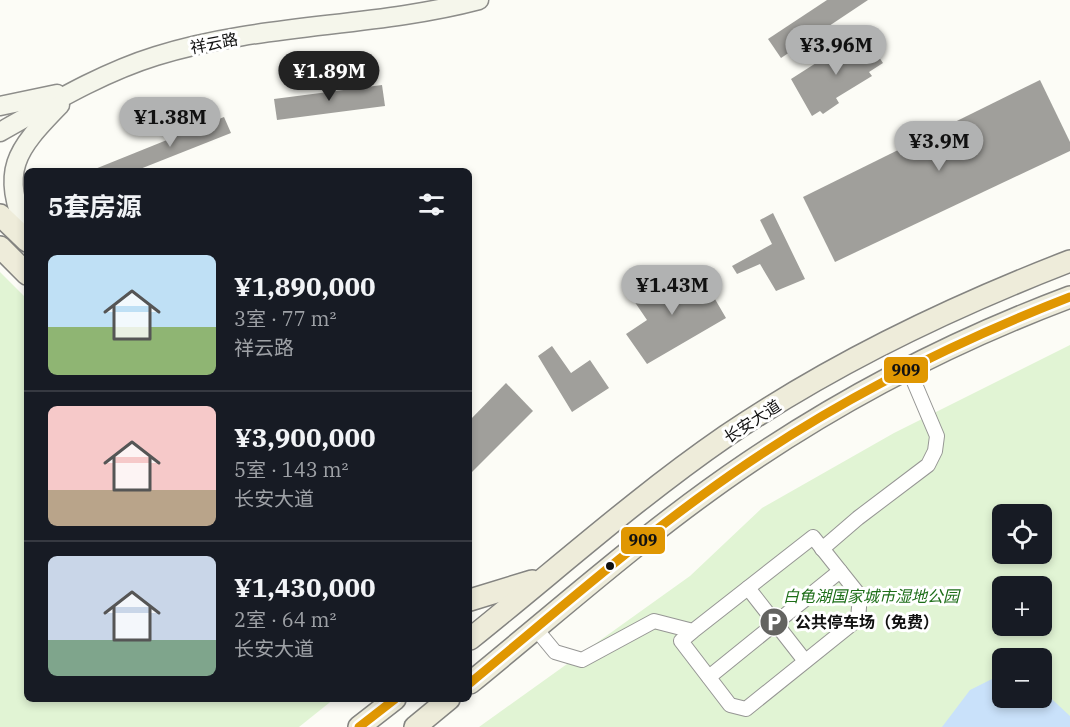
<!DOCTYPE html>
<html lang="zh">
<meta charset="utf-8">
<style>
body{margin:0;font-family:"IBM Plex Serif","Noto Sans SC",serif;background:#242831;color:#f1f3f6;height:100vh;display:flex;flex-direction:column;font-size:22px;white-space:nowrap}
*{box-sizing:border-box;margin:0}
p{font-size:20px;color:#9ea1a6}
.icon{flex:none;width:33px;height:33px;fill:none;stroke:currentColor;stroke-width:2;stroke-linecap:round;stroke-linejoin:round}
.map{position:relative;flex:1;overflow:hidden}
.side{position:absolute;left:24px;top:168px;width:448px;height:534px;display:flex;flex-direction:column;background:#171b24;border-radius:9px;box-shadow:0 3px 9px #0003}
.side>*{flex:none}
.controls{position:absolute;left:992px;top:504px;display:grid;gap:12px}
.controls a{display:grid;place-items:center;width:60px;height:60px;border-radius:9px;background:#171b24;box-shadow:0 3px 9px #0003;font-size:30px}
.price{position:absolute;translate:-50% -51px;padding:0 14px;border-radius:21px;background:#b1b2b2;color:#111;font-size:20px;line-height:39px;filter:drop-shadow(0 2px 3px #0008)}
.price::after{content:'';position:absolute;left:50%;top:36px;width:18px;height:14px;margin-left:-9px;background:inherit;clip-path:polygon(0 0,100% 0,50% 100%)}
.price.current{background:#222;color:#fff}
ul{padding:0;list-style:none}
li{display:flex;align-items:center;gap:18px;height:150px;padding:0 24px}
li+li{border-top:2px solid #363941}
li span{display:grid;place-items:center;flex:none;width:168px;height:120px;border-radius:9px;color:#555}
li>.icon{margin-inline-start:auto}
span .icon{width:72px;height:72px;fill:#fffc;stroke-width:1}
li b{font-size:26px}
h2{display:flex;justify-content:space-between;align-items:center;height:72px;padding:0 24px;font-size:26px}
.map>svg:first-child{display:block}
.green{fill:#e1f4d4;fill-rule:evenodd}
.water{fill:#c9e1fa}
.building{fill:#a09f9b}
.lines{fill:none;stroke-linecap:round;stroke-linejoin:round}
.street-casing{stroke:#969694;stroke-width:16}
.secondary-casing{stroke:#8d8d8a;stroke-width:21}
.primary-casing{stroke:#848481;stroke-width:24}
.street{stroke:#fffffe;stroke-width:14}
.secondary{stroke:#f5f6eb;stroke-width:18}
.primary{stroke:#eeecda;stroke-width:21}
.bus-1-casing{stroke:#fff;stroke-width:14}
.bus-1{stroke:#e09702;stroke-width:9}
.bus-dot{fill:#101010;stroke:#fff;stroke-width:2}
.labels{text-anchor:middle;stroke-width:6;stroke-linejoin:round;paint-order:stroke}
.street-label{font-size:16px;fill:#101010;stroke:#fff}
.park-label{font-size:16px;font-style:italic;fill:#1e6e19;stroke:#fff}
.poi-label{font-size:16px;font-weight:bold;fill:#101010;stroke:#fff;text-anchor:start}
.line-badge{stroke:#fff;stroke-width:2}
.pale-badge-label{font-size:16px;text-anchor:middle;font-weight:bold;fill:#111}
</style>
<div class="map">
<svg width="1070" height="727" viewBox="0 0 1070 727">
<rect width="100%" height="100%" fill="#fcfcf6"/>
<g class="green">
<polygon points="0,272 27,299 27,699 334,699 299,727 0,727"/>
<path d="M1070 345V727H479L690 576 762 508 894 433ZM1002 514H1041V554H1002ZM1002 586H1041V626H1002ZM1002 658H1041V698H1002Z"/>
</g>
<polygon class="water" points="1002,674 1002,698 1041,698 1041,689 1070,716 1070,727 942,727 970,690"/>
<g class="building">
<polygon points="827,0 868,0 781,58 768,39"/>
<polygon points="865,36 883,63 869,72 872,76 836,98 839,103 823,114 820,111 812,116 791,79 827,56 829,60"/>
<polygon points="1040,80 1070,142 1070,151 835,262 803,197"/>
<polygon points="382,85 385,106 277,120 274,99"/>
<polygon points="224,117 231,133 135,171 90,171"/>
<polygon points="773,213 805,279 776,291 760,264 737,274 732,266 772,244 760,220"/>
<polygon points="672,269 686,293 705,282 726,318 647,364 626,334 647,320 630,295"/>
<polygon points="552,346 571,373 590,360 609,388 572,412 538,356"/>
<polygon points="506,383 533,411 470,474 470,420"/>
</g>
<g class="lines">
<g class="street-casing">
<g id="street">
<polyline points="822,549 858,518 928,465 935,451 937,436 909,370"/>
<polyline points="748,588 805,661"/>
<polyline points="536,629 555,652 582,660 654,621 693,631 813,537 860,596 858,619 746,709 730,705 681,641 693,631"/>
<polyline points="709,677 840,571"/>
</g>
</g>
<g class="secondary-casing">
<g id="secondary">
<polyline points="0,106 57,94"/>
<path d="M0 132C50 104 101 73 156 56 260 23 373 28 479 0"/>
<path d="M27 233C0 170 15 151 60 105"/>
</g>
</g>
<g class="primary-casing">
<g id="primary">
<polyline points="0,215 27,241"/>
<polyline points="0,247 27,274"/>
<polyline points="470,600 532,581"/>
<path d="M470 639C555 571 636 498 726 436 832 364 951 307 1070 261"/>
<path d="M470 683C561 609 650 529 748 463 847 396 958 339 1070 297"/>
<polyline points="359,727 395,699"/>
<polyline points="415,727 449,699"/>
</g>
</g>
<use href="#street" class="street"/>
<use href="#secondary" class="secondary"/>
<use href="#primary" class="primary"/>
<g class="bus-1-casing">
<g id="bus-1">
<path d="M470 683C561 608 650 529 748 463 848 395 957 341 1070 297"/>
<polyline points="359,727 395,699"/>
</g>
</g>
<use href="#bus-1" class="bus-1"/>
</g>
<defs>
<g id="parking-disc" transform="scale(1.5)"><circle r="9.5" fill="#636360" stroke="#fff"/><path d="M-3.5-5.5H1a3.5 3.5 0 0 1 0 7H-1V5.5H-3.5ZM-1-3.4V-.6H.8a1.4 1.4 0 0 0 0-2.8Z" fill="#fff"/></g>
</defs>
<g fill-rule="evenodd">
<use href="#parking-disc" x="774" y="622"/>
</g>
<circle class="bus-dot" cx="610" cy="566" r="5"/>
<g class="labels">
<g class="street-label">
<text transform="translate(214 43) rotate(-11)" y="6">祥云路</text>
<text transform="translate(752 421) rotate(-33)" y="6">长安大道</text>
</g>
<g class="park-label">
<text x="871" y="602">白龟湖国家城市湿地公园</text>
</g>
<g class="poi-label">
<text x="795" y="628">公共停车场（免费）</text>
</g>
</g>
<g class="line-badge">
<rect x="883" y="356" width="46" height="28" rx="6" fill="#e09702"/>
<rect x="620" y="526" width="46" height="29" rx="6" fill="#e09702"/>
</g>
<g class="pale-badge-label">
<text x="906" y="376">909</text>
<text x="643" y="546">909</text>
</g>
</svg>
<div class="controls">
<a><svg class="icon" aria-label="locate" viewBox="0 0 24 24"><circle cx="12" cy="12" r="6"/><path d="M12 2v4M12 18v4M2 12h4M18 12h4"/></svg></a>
<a>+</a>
<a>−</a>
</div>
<b class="price" style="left:836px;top:76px">¥3.96M</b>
<b class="price current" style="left:329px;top:102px">¥1.89M</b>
<b class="price" style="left:170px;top:148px">¥1.38M</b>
<b class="price" style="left:939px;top:172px">¥3.9M</b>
<b class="price" style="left:672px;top:316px">¥1.43M</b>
<section class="side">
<h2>5套房源<svg class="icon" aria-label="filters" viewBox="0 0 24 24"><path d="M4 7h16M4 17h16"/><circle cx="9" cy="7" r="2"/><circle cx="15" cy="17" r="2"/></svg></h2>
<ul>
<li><span style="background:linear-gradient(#bfe0f5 60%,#8fb573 0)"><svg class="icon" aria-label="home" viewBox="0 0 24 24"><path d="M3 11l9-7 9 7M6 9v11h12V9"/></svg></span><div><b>¥1,890,000</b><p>3室 · 77 m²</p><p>祥云路</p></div></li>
<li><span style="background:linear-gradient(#f6c9c9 70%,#b9a48a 0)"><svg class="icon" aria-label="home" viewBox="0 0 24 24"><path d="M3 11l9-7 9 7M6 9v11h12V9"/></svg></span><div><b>¥3,900,000</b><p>5室 · 143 m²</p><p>长安大道</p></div></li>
<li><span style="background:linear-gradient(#c9d6e8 70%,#7fa58c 0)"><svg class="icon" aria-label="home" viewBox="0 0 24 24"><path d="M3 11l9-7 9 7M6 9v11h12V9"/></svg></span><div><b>¥1,430,000</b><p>2室 · 64 m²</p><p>长安大道</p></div></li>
</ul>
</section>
</div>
